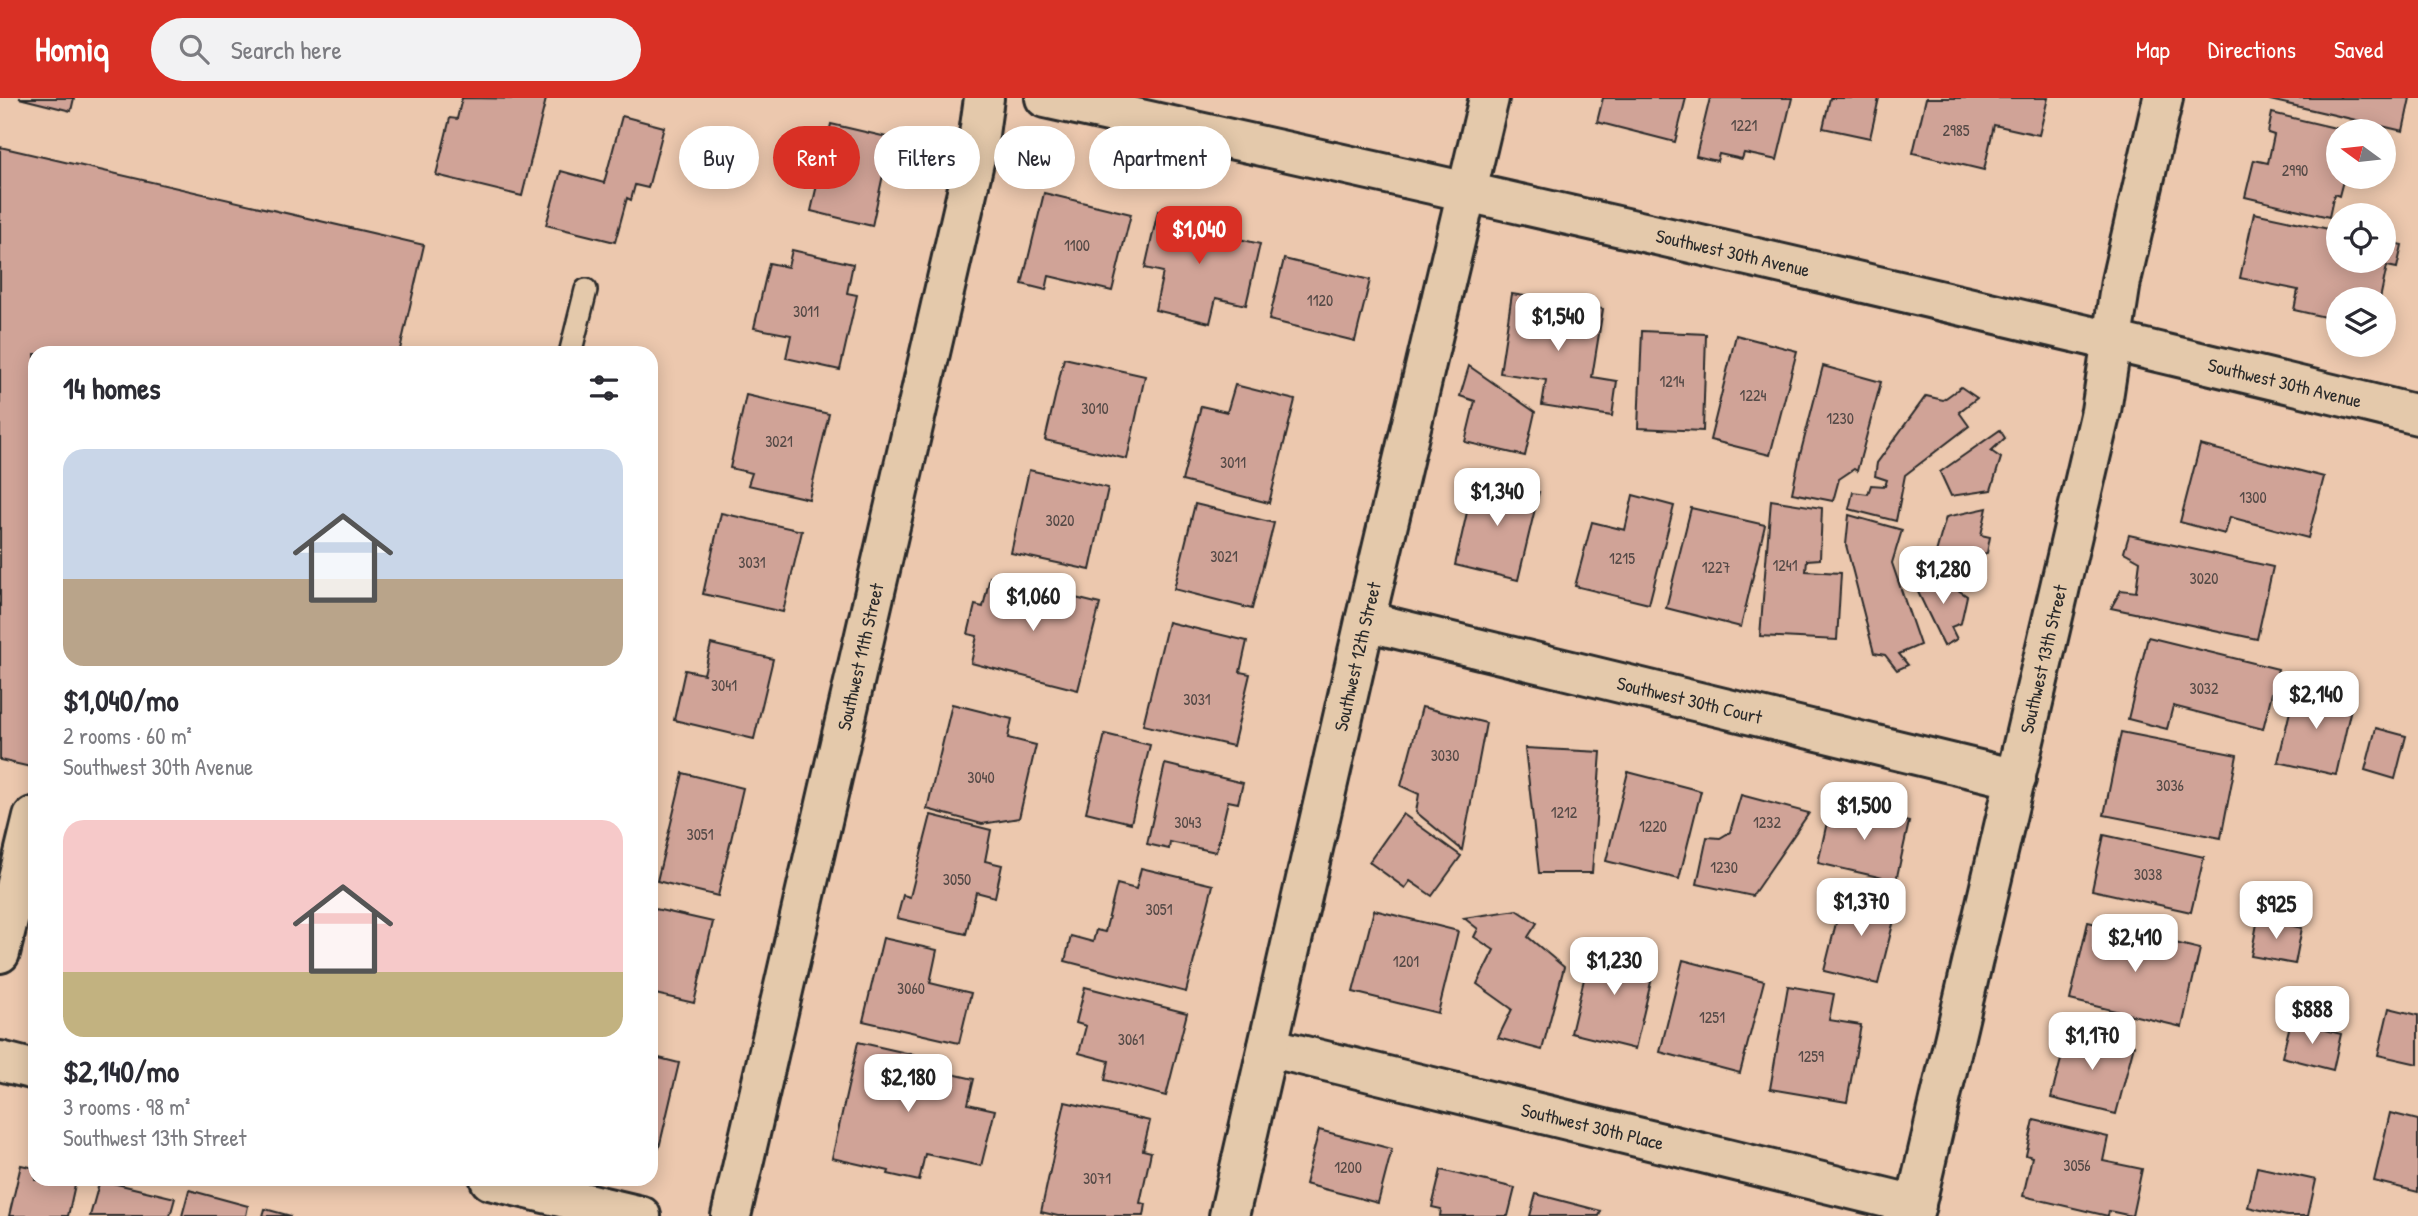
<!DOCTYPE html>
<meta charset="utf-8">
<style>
body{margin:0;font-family:"Patrick Hand",sans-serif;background:#f2f2f3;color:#2b2b33;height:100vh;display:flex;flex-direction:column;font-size:26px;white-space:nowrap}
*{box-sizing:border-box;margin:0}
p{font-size:23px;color:#7c7c81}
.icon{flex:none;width:38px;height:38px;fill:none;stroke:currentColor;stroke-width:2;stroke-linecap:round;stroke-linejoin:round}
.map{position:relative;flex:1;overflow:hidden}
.panel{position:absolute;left:28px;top:248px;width:630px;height:840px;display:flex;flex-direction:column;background:#fff;border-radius:21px;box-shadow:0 4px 18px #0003}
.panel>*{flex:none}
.hud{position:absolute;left:679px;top:28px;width:665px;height:63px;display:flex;gap:14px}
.needle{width:46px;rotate:285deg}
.buttons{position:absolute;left:2326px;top:21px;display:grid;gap:14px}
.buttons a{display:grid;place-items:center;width:70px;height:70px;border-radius:50%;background:#fff;box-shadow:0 4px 18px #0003;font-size:35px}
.price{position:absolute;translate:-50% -60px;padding:0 16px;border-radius:14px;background:#fff;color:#222;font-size:23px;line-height:46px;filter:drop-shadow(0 2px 4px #0008)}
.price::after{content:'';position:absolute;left:50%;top:42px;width:21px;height:16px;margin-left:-10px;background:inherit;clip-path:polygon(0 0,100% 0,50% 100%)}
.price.on{background:#d93025;color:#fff}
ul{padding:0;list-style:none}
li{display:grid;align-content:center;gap:14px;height:371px;padding:0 35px}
li span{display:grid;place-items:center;height:217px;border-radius:21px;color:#555}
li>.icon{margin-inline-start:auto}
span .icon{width:126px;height:126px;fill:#fffc;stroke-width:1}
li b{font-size:30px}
h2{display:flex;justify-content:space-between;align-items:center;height:84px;padding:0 35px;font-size:30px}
.chip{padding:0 24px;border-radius:32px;background:#fff;box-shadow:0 4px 18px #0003;font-size:24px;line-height:63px}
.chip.on{background:#d93025;color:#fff}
header{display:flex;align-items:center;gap:42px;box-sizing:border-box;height:98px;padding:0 35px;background:#d93025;color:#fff}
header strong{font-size:33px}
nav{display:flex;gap:38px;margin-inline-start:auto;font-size:24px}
.search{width:490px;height:63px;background:#f2f2f3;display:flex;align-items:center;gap:18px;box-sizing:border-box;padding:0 24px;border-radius:38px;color:#7c7c81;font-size:26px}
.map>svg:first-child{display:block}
.building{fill:#d0a397;stroke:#2b2b2b;stroke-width:2}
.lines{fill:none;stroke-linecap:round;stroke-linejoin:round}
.service-casing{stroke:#2b2b2b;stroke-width:26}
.minor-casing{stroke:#2b2b2b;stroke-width:44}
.service{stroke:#e4c9ab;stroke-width:21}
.minor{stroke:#e4c9ab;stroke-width:38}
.labels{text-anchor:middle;stroke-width:5;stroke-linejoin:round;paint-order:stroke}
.number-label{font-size:16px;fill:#544946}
.street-label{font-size:19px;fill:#2b2b2b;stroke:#e4c9ab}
</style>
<header>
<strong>Homiq</strong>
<div class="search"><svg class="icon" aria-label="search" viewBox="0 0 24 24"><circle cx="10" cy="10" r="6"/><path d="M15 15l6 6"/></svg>Search here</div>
<nav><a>Map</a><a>Directions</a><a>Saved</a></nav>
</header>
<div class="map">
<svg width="2418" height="1118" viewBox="0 0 2418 1118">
<rect width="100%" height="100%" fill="#ecc8ae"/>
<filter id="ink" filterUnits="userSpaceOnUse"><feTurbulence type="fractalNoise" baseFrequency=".0143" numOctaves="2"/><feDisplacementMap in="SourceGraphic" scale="14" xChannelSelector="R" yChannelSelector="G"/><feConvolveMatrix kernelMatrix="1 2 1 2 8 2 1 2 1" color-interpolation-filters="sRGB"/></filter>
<g filter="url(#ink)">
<g class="building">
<polygon points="19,0 74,0 71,13"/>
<polygon points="462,0 546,1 522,98 436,77 450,20 457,21"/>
<polygon points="1603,0 1686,0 1675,44 1597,24"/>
<polygon points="1710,0 1792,0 1777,62 1744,55 1742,61 1719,56 1717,63 1696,58"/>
<polygon points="1830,0 1879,0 1870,40 1823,30"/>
<polygon points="1926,0 2048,0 2039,37 1994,27 1984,72 1913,55"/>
<polygon points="2271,0 2410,0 2403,33 2270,2"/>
<polygon points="2272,15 2348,33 2338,33 2338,79 2344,79 2339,98 2334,96 2329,119 2245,99 2254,62 2268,65 2274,37 2268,35"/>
<polygon points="622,18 664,29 648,90 635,87 631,102 627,100 615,144 546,127 561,73 604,85"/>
<polygon points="831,26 891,40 872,128 811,113"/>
<polygon points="0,49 424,147 399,256 35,256 35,670 0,662"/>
<polygon points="1044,95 1131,116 1112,193 1049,178 1046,192 1022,186"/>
<polygon points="1158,113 1233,130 1231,139 1260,146 1246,207 1216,200 1210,225 1155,212 1163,174 1145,170"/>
<polygon points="2254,115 2338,133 2338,163 2384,163 2384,143 2402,147 2397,170 2387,168 2380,201 2352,199 2351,201 2338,201 2338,222 2294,212 2298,192 2240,180"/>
<polygon points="792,152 853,166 847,195 857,197 840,272 786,260 791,237 754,230 769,165 788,169"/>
<polygon points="1284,161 1370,182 1355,243 1269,222"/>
<polygon points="1512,196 1603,211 1592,279 1617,283 1612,318 1542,307 1546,282 1500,275"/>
<polygon points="1642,233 1706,236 1703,333 1638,330"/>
<polygon points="1736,237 1797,253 1770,357 1710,342"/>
<polygon points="1064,260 1145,278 1127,361 1045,342"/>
<polygon points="1469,268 1535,314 1525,358 1465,344 1475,303 1460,298"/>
<polygon points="1823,268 1881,284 1857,373 1854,371 1839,381 1833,403 1792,395 1800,357"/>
<polygon points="1235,287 1295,302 1269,405 1182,383 1201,308 1227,314"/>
<polygon points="1961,289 1977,300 1959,314 1969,328 1905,377 1896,423 1849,411 1853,394 1868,396 1871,387 1885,388 1887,382 1875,378 1877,365 1926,298 1943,302"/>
<polygon points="746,297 829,316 809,401 748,387 752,375 730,370"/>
<polygon points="2000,332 2005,340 1991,353 2001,360 1991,392 1951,398 1940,374"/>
<polygon points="2200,347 2324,379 2308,440 2230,419 2225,436 2180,424"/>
<polygon points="1029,372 1108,390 1090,472 1011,455"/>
<polygon points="1475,379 1539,394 1518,482 1455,467"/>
<polygon points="1633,397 1674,408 1649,506 1575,488 1592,424 1625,432"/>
<polygon points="1771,402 1822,410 1820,461 1807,462 1806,473 1841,475 1837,542 1760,538"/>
<polygon points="1195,406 1274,425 1252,511 1174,491"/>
<polygon points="1691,410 1765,427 1741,529 1666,510"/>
<polygon points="1987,410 1981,437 1990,439 1987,455 1977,457 1972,478 1935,458 1946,419"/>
<polygon points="721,415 802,433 783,514 703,496"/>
<polygon points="1849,417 1902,432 1892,465 1920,547 1899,556 1908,567 1897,572 1885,557 1874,555 1846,447"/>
<polygon points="2129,437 2273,469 2257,541 2111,510 2121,492 2136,494 2140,463 2124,454"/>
<polygon points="1929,473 1967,498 1961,525 1951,529 1957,541 1944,548 1917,492"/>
<polygon points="990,479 1100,506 1078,592 971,565 977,538 968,536 975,507 983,509"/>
<polygon points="1168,524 1247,543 1240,574 1250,576 1233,648 1143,627"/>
<polygon points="2148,539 2278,571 2263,631 2173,608 2167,631 2128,621"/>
<polygon points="711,546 773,561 754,641 674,622 685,572 704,576"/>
<polygon points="2296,588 2353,601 2336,677 2278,664"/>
<polygon points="952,606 1012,621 1008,640 1036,647 1019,720 982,726 927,711"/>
<polygon points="1422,609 1486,625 1462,752 1416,714 1419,696 1401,688"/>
<polygon points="2376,630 2406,638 2395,681 2365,672"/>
<polygon points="2121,634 2237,657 2221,740 2104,717"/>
<polygon points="1105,636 1150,647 1131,725 1086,714"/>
<polygon points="1525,650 1601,654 1592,775 1539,775"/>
<polygon points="1165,666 1243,685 1238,705 1228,703 1216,754 1170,744 1169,751 1147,746"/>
<polygon points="1628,674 1701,693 1679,781 1606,763"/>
<polygon points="683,675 743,690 718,798 657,783"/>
<polygon points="1741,697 1809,715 1752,798 1697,786 1707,739 1720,740 1730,734"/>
<polygon points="1831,706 1909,724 1896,783 1818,765"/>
<polygon points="1403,716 1461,758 1432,798 1410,783 1405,790 1369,764"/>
<polygon points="931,717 991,732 985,763 1002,767 995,799 976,794 966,836 897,820 903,797 910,799"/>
<polygon points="2104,737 2204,759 2191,814 2092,792"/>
<polygon points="1141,770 1213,787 1186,894 1065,863 1071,838 1093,844 1096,832 1105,834 1117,786 1136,791"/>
<polygon points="1844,793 1898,806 1878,886 1824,873"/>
<polygon points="651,810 713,824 694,905 651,895"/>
<polygon points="1374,812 1458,833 1438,915 1353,894"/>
<polygon points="1517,812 1537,825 1528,839 1564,869 1542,952 1498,940 1512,911 1477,886 1494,852 1474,839 1478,831 1464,820"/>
<polygon points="2258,820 2302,830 2295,866 2251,858"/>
<polygon points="2088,824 2200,851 2182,929 2070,902"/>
<polygon points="883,840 937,852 930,885 971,895 959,945 863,923"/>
<polygon points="1592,848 1656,863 1635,951 1571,935"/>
<polygon points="1683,862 1764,883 1740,975 1660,954"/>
<polygon points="1788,888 1834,896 1829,922 1861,927 1847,1004 1770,991"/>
<polygon points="1085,889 1187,915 1166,998 1105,982 1109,963 1079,955 1086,928 1076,925"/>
<polygon points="2389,910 2418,917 2418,966 2378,957"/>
<polygon points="2291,923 2341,936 2333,972 2282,959"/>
<polygon points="2069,931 2134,947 2116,1016 2051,1000"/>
<polygon points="858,944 946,964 943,974 974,981 968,1006 995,1012 981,1068 925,1056 919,1083 888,1076 889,1073 832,1060"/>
<polygon points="651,958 679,965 659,1050 651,1048"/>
<polygon points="1065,1004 1150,1023 1143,1052 1151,1054 1140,1105 1146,1106 1144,1118 1058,1118 1041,1114"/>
<polygon points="2390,1015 2418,1022 2418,1094 2374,1083"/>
<polygon points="2034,1022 2108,1039 2103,1063 2142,1071 2132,1118 2109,1113 2108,1118 2023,1098 2032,1059 2026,1057"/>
<polygon points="1319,1032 1392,1051 1378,1105 1305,1086"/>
<polygon points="21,1067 35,1070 35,1082 76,1082 68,1118 9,1118"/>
<polygon points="2257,1069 2316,1082 2308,1118 2287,1118 2248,1109"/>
<polygon points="1441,1072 1515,1090 1508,1118 1440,1118 1441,1111 1432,1109"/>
<polygon points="100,1082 175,1100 170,1118 90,1118"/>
<polygon points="189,1092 248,1108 246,1118 182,1118"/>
<polygon points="1536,1096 1601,1113 1599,1118 1530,1118"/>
<polygon points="265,1111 291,1118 263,1118"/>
</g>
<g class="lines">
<g class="service-casing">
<polyline id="service" points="570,256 586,192"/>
</g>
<g class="minor-casing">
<g id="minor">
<path id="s1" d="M1045 0C1504 101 1962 205 2418 317"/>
<path id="s2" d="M1365 523 2016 681"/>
<polyline points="0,855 33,719"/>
<path id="s3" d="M1268 949 1916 1107"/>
<polyline points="0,963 35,972"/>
<polyline points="490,1082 641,1118"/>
<path id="s4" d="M731 1118 977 51 984 0"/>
<path id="s5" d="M1229 1118 1365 523 1489 0"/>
<path id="s6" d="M1913 1118 2101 313 2121 183 2163 0"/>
</g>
</g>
<use href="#service" class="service"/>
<use href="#minor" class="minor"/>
</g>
</g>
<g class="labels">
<g class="number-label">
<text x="1744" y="33">1221</text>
<text x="1956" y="38">2985</text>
<text x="2295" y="78">2990</text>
<text x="1077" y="153">1100</text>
<text x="1320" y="208">1120</text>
<text x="806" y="219">3011</text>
<text x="1672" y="289">1214</text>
<text x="1753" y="303">1224</text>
<text x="1095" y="316">3010</text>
<text x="1840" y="326">1230</text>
<text x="779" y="349">3021</text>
<text x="1233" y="370">3011</text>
<text x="2253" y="405">1300</text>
<text x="1060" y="428">3020</text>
<text x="1224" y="464">3021</text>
<text x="1622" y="466">1215</text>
<text x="752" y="470">3031</text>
<text x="1785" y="473">1241</text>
<text x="1716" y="475">1227</text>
<text x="2204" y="486">3020</text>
<text x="724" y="593">3041</text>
<text x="2204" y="596">3032</text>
<text x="1197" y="607">3031</text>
<text x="1445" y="663">3030</text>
<text x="981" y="685">3040</text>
<text x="2170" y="693">3036</text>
<text x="1564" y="720">1212</text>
<text x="1188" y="730">3043</text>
<text x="1767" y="730">1232</text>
<text x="1653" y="734">1220</text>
<text x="700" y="742">3051</text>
<text x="1724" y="775">1230</text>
<text x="2148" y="782">3038</text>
<text x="957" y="787">3050</text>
<text x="1159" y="817">3051</text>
<text x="1406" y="869">1201</text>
<text x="911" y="896">3060</text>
<text x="1712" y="925">1251</text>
<text x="1131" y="947">3061</text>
<text x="1811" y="964">1259</text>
<text x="2077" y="1073">3056</text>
<text x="1348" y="1075">1200</text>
<text x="1097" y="1086">3071</text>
</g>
<g class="street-label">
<text dy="7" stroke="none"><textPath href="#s1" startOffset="705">Southwest 30th Avenue</textPath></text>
<text dy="7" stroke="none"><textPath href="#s1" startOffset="1272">Southwest 30th Avenue</textPath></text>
<text dy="7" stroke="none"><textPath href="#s4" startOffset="574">Southwest 11th Street</textPath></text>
<text dy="7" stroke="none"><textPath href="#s5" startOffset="574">Southwest 12th Street</textPath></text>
<text dy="7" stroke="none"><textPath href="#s6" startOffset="572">Southwest 13th Street</textPath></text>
<text dy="7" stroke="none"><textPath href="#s2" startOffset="334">Southwest 30th Court</textPath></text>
<text dy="7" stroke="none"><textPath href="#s3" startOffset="334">Southwest 30th Place</textPath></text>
</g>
</g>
</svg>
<div class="buttons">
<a><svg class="needle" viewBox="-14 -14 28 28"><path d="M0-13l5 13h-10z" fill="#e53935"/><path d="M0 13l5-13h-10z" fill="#7c7c81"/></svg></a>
<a><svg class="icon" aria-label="locate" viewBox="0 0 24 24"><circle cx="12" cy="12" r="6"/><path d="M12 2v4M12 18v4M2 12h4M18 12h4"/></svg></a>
<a><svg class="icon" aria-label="layers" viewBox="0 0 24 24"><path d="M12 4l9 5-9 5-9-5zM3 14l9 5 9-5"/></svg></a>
</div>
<b class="price on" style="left:1199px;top:168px">$1,040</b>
<b class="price" style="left:1558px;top:255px">$1,540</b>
<b class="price" style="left:1497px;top:430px">$1,340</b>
<b class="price" style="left:1943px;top:508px">$1,280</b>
<b class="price" style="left:1033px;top:535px">$1,060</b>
<b class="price" style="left:2316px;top:633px">$2,140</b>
<b class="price" style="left:1864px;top:744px">$1,500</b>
<b class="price" style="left:1861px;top:840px">$1,370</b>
<b class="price" style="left:2276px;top:843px">$925</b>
<b class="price" style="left:2135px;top:876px">$2,410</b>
<b class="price" style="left:1614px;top:899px">$1,230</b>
<b class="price" style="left:2312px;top:948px">$888</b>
<b class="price" style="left:2092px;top:974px">$1,170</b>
<b class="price" style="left:908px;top:1016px">$2,180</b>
<div class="hud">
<a class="chip">Buy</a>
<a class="chip on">Rent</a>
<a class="chip">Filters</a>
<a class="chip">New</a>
<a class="chip">Apartment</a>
</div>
<section class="panel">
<h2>14 homes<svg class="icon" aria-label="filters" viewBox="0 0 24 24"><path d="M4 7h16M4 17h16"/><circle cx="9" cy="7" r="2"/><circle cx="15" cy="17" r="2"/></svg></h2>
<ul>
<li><span style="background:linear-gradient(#c9d6e8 60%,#b9a48a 0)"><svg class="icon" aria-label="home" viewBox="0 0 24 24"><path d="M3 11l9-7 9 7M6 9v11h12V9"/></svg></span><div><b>$1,040/mo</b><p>2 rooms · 60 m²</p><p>Southwest 30th Avenue</p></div></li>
<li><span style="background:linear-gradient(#f6c9c9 70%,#c2b280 0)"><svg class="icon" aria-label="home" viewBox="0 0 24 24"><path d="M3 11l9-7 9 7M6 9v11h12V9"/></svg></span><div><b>$2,140/mo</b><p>3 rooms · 98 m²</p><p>Southwest 13th Street</p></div></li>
</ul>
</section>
</div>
